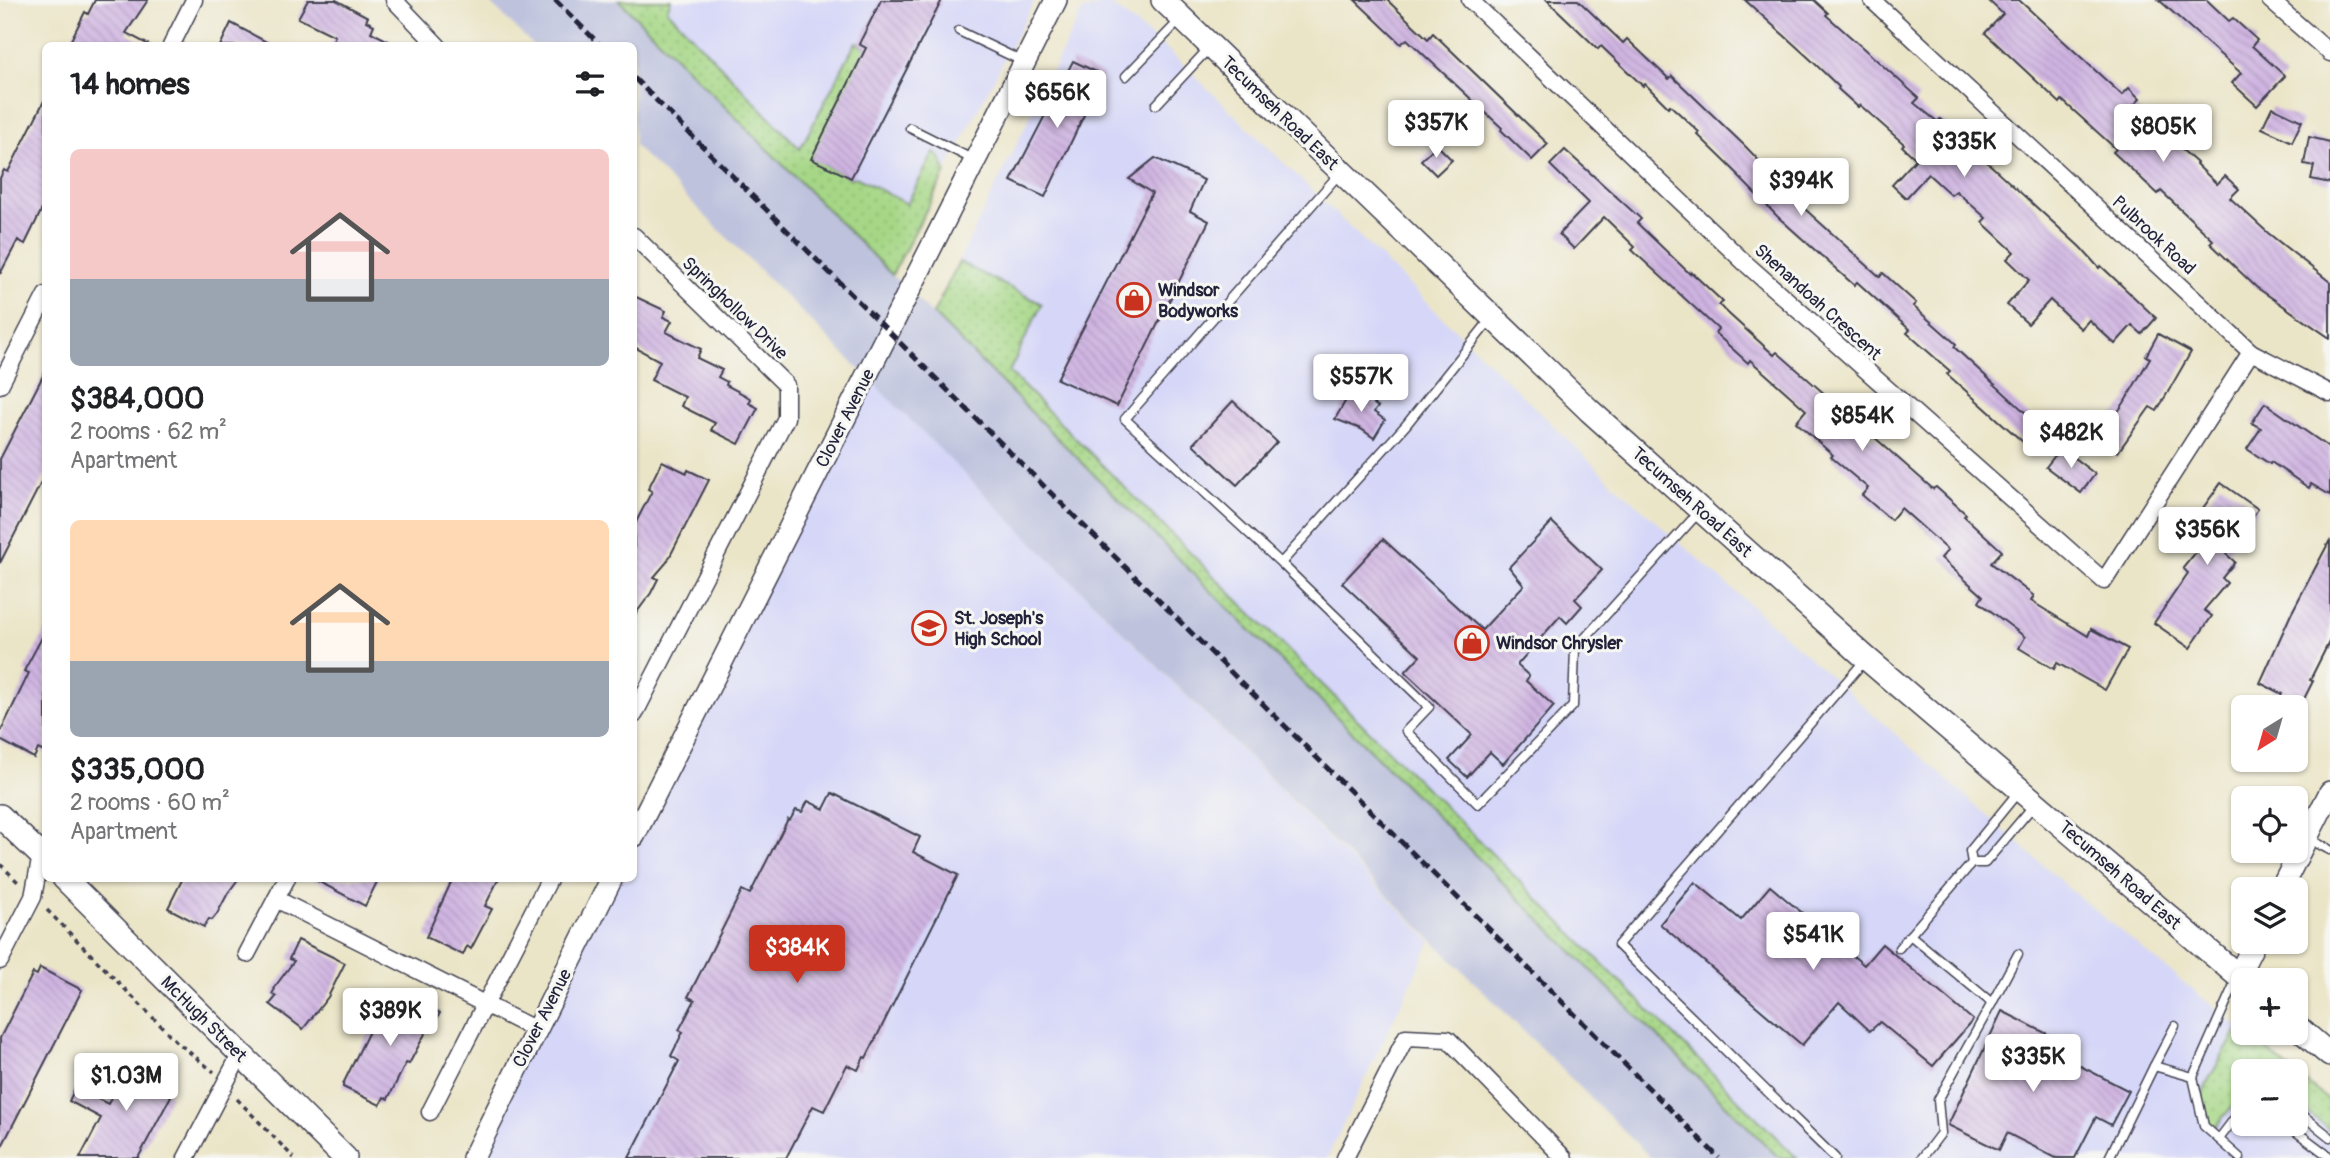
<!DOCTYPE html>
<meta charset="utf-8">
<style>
body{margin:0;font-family:Pangolin,sans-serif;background:#f6f6f6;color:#202124;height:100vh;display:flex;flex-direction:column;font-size:26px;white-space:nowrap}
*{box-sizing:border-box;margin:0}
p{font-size:23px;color:#757577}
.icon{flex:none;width:38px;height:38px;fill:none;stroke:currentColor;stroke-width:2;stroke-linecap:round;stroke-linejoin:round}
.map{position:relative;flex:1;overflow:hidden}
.panel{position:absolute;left:42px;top:42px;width:595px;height:840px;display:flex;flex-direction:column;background:#fff;border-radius:10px;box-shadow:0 2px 5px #0004}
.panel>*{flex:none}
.needle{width:46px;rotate:217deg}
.controls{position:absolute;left:2231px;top:695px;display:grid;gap:14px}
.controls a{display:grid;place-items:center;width:77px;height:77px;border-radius:10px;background:#fff;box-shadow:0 2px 5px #0004;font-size:35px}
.price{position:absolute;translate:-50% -60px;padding:0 16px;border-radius:7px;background:#fff;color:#222;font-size:23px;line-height:46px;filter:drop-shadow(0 2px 4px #0008)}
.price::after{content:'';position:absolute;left:50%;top:42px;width:21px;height:16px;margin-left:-10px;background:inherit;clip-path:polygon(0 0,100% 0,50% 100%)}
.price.selected{background:#c8321e;color:#fff}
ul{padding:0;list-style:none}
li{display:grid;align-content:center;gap:14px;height:371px;padding:0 28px}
li span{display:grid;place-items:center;height:217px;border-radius:10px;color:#555}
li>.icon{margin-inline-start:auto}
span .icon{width:126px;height:126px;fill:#fffc;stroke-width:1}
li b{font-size:30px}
h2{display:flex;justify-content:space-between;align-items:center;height:84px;padding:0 28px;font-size:30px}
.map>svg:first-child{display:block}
.built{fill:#d6d7f8}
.railway{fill:#bec2dd}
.grass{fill:url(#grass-dots);stroke:#647c60;stroke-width:2}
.building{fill:url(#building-back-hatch)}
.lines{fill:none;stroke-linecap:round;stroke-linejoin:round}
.service-casing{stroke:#403f50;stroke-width:11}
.minor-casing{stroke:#403f50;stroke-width:19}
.tertiary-casing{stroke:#403f50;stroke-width:24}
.secondary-casing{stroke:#403f50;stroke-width:26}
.path{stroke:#403f50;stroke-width:3.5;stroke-dasharray:5 5;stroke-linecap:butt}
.service{stroke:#fff;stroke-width:8}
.minor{stroke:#fff;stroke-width:16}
.tertiary{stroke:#fff;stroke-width:21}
.secondary{stroke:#fff;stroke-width:23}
.rail{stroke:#22223b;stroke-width:5;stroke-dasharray:10 5;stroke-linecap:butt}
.labels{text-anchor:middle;stroke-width:6;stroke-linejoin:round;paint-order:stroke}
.street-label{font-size:18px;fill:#22223b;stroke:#f6f6f2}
.poi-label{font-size:18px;font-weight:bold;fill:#22223b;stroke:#f6f6f2;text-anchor:start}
</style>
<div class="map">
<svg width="2330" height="1158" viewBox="0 0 2330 1158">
<defs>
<pattern id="grass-dots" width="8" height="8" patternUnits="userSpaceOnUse" patternTransform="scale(1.75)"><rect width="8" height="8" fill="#a6d786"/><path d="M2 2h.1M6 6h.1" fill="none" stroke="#8fb875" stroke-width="1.8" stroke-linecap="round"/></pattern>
<pattern id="building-back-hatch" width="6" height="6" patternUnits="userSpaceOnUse" patternTransform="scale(1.75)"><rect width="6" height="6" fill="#cfb4e1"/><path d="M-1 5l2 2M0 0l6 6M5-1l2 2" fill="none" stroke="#b19ac2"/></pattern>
</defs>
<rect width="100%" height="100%" fill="#f6f6f2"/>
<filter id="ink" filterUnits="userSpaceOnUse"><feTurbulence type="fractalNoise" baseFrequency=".0143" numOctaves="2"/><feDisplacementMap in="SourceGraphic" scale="14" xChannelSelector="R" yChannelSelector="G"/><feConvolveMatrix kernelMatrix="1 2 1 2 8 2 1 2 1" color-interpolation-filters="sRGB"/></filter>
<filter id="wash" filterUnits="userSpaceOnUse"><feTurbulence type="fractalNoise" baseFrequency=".00686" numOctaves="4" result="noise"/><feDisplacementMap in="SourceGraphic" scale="28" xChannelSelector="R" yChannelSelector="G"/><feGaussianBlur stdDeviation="1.57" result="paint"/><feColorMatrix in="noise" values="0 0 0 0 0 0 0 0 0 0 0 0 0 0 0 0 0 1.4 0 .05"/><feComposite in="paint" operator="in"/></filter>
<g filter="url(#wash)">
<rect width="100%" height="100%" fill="#ebe5c8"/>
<g class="built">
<polygon points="619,0 1035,0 892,275"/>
<polygon points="1108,2 1168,50 1604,475 2079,897 2292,1071 2244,1071 2244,1124 2296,1124 2296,1074 2330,1102 2330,1158 1780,1158 933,314 1082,11"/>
<polygon points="867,376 1431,941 1327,1158 473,1158 614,879 634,878 634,839"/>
</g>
<polygon class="railway" points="487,0 619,0 892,275 1003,383 1780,1158 1651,1158 634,145 634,46 533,45"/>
<g class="grass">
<polygon points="619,0 671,0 667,10 800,149 856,42 906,68 811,158 850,178 856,177 907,204 934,152 941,159 946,172 892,275"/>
<polygon points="959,262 1042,304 1009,372 1797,1158 1779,1158 933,314"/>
<polygon points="2243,1030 2292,1071 2244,1071 2243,1094 2214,1128 2203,1119 2201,1098 2210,1077 2236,1033"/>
<polygon points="2296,1074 2330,1102 2330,1131 2296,1103"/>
</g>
<g id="blocks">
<g class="building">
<polygon points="95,0 148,0 126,33 151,46 68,46 85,12 88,14"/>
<polygon points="308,0 336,0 368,17 366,21 374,25 371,32 398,46 330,46 335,36 298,18"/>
<polygon points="881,0 942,0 851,178 811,159 866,48 859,44"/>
<polygon points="1355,0 1387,0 1428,39 1433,33 1548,144 1532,160 1501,130 1502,128 1407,39 1401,44"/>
<polygon points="1547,0 1578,0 1623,43 1627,39 1669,79 1672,76 1746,147 1786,189 1784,190 1880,277 1883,273 1916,303 1913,306 1956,344 1954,347 2038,424 2023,442 1947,374 1950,371 1907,333 1910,330 1857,282 1854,285 1778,217 1738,176 1739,175 1697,134 1699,132 1670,105 1668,107 1645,84 1643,86 1601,46 1598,49"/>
<polygon points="1745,0 1814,0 1828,13 1826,15 1919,98 1914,103 1938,122 1940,119 2080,247 2099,268 2101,266 2156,318 2142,334 2132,325 2115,344 2089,320 2081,329 2050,300 2028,324 2007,305 2029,280 2007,259 2014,252 1982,222 1986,218 1956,191 1951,195 1928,174 1906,198 1892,185 1916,159 1902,146 1904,144 1860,105 1858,107 1838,89 1839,87 1810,59"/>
<polygon points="1988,0 2019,0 2122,95 2129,88 2140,99 2133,106 2197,163 2196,164 2217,184 2225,176 2239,189 2230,198 2268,233 2330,282 2330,338 2256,287 2210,243 2213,240 2161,191 2158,194 2113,152 2116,149 2062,100 2060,103 1985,33 2003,14"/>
<polygon points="2159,0 2207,0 2229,21 2233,18 2257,40 2252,46 2285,76 2257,106 2232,83 2241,73"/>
<polygon points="231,23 274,46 220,46"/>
<polygon points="1073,61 1103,75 1045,197 1011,181"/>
<polygon points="46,97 46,201 25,244 18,240 0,274 0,178 4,170 8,172"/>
<polygon points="2272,107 2302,121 2292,142 2262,128"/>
<polygon points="2309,137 2330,142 2330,183 2311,179 2314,166 2304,164"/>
<polygon points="1437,145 1452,160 1436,175 1421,160"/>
<polygon points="1565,150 1641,219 1637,223 1690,274 1691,272 1723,302 1719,305 1774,355 1777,352 1827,396 1828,395 1845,410 1841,415 1870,439 1873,436 1933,489 1936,487 1966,514 1964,516 2002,551 1991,563 2034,596 2031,601 2088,636 2091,629 2128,649 2105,690 2057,663 2054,669 2019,648 2025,637 1979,602 1983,596 1941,558 1948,550 1901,508 1891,520 1862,495 1868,488 1831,457 1833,455 1796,422 1806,410 1750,360 1748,363 1715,333 1718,329 1632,250 1635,247 1604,217 1574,249 1559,234 1589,203 1550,165"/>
<polygon points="1155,158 1204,180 1190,211 1209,221 1117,406 1057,379 1152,193 1129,179"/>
<polygon points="634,296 666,311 663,317 672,321 666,332 701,349 697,358 722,370 718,377 727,382 726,385 745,395 751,399 749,403 758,408 739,444 711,430 715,423 681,406 685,397 651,380 660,361 634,347"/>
<polygon points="2158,334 2191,352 2157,411 2150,407 2118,452 2099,439 2124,403 2150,358 2146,356"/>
<polygon points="46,370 46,473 0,563 0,459"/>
<polygon points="1353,388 1378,407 1374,412 1385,420 1374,438 1361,429 1335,419"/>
<polygon points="1233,401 1277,442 1237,485 1193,444"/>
<polygon points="2265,403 2330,448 2330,495 2311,484 2309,488 2271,462 2270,464 2247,449 2261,428 2252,423"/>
<polygon points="2061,448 2095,474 2081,493 2046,467"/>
<polygon points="662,461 687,473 688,470 709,480 667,562 654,577 658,579 651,593 634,616 634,526 652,491 648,489"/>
<polygon points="2221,483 2258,509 2226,554 2235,562 2222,578 2227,583 2204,610 2212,616 2190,648 2154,623 2188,573 2183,568 2216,528 2198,515"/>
<polygon points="1552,522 1602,570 1575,599 1582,606 1567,623 1560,616 1517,665 1529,676 1526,681 1554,706 1503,764 1490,752 1467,777 1449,760 1472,735 1405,672 1420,656 1342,583 1383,539 1482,630 1524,585 1509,567"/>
<polygon points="2330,540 2330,640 2310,680 2313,681 2300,707 2275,707 2282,694 2260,683 2291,614"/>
<polygon points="46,630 46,753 38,749 34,758 0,740 0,733 29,673 24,671"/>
<polygon points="832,793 920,837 913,852 958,875 866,1058 864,1057 858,1070 847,1065 824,1111 813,1106 786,1158 629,1158 679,1061 671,1056 683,1032 679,1030 695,1000 688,997 742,890 750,894 788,819 790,820 796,810 802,812 808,801 824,809"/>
<polygon points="183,878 239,878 228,893 217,914 212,920 209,919 204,927 168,908"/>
<polygon points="312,878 379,878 365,906"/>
<polygon points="453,878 499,878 485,906 492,909 471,949 467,946 463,955 426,937"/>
<polygon points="1695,882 1741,920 1770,886 1864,965 1882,944 1973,1020 1933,1066 1880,1022 1870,1031 1839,1002 1802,1045 1660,924"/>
<polygon points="298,940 345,963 328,997 303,1029 270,1004 276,997 272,994 275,989 274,988 294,961 289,959"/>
<polygon points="40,968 82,990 0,1150 0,1038 33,973 37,975"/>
<polygon points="395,990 440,1013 430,1031 427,1030 409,1064 406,1063 388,1099 384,1097 380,1105 343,1087 343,1084 373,1023 377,1025"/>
<polygon points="2002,1011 2055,1038 2049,1050 2129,1091 2111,1125 2096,1117 2075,1158 2056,1158 2007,1133 1999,1150 1948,1125"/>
<polygon points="131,1059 173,1081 167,1093 171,1096 138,1158 80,1158 101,1118 69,1101 75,1088 108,1104"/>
</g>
</g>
</g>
<g filter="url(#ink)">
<use href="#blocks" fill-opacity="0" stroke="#403f50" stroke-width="2"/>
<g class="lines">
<g class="service-casing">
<g id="service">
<polyline points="959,31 1024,62"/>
<polyline points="1126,76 1180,20"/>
<polyline points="1156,105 1209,48"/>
<polyline points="910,128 974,160"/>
<polyline points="1490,320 1406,425 1281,563 1429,707 1406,731 1478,804 1573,706 1575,649 1699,512"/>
<polyline points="1281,563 1125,419 1339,174"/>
<polyline points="2019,791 1970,851 1972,863 1985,863 2034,805"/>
<polyline points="2307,838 2330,850"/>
<polyline points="1910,935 1992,1003 1938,1100 1941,1133 1922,1158"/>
<polyline points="1899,948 1972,863"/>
<polyline points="2237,978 2193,1077 2204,1126 2240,1158"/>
<polyline points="1992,1003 2018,954"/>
<polyline points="2154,1066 2175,1026"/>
<polyline points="2296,1110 2330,1137"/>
<polyline points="2286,1124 2330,1157"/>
<polyline points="2219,1139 2244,1106"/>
<polyline points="1835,1158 1618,945 1866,659"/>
<polyline points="2109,1158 2154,1066 2193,1077"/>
</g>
</g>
<g class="minor-casing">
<g id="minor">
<polyline points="394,0 438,46"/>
<polyline points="1470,0 1744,262 2104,581 2251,352"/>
<polyline points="1872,0 2251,352 2330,393"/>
<polyline points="2270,0 2330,53"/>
<polyline points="171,46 194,0"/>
<polyline points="634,236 786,385 786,418 634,715"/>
<polyline points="0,385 46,295"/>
<polyline points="276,899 536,1030"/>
<polyline points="247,954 287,878"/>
<polyline points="0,961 33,897 41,855 44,848"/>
<polyline points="430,1112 550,878"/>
<polyline points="186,1158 240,1055"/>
<polyline points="1345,1158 1406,1037 1448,1039 1564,1158"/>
</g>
</g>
<g class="tertiary-casing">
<g id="tertiary">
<polyline points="634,836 1056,0"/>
<polyline points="2281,889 2330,792"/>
<polyline points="2238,976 2255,942"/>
<polyline points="473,1158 612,878"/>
</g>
</g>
<g class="secondary-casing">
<g id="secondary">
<polyline points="1163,0 1590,411 1866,658 2244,981"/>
<polyline points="0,816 46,860"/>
<polyline points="64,878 345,1158"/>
<polyline points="2296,1026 2330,1055"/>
</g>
</g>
<g class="path">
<polyline points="0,864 18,882"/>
<polyline points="47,910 178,1043 214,1072"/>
<polyline points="237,1099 294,1158"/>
</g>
<use href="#service" class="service"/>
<use href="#minor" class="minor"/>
<use href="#tertiary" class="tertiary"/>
<use href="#secondary" class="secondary"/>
<g class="rail">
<polyline points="555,0 601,46"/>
<polyline points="634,78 1719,1158"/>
</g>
</g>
</g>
<defs>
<g id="shop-ring" transform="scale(1.75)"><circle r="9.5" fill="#f6f6f2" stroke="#c8321e" stroke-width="1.5"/><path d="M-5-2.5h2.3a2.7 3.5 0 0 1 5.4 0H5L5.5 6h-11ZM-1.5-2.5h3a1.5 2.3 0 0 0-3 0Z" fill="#c8321e"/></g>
<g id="school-ring" transform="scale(1.75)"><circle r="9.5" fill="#f6f6f2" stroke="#c8321e" stroke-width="1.5"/><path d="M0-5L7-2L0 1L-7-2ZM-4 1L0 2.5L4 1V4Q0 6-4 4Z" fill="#c8321e"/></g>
</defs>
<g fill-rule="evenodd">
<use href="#shop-ring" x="1134" y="300"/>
<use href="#school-ring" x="929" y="628"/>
<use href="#shop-ring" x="1472" y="643"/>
</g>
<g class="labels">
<g class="street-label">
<text transform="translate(1280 113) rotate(44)" y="6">Tecumseh Road East</text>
<text transform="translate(2154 235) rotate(43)" y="6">Pulbrook Road</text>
<text transform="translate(1818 302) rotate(42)" y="6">Shenandoah Crescent</text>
<text transform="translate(735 308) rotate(44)" y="6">Springhollow Drive</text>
<text transform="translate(845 418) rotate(-63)" y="6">Clover Avenue</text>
<text transform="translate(1692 502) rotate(42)" y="6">Tecumseh Road East</text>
<text transform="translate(2120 875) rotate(41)" y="6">Tecumseh Road East</text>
<text transform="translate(542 1018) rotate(-63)" y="6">Clover Avenue</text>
<text transform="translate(204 1019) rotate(45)" y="6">McHugh Street</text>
</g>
<g class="poi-label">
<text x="1158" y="296">Windsor<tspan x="1158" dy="21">Bodyworks</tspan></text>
<text x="954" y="624">St. Joseph's<tspan x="954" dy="21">High School</tspan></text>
<text x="1496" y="649">Windsor Chrysler</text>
</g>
</g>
</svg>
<div class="controls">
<a><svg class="needle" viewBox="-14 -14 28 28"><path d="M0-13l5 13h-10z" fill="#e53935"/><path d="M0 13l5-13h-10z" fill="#757577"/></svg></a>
<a><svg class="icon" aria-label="locate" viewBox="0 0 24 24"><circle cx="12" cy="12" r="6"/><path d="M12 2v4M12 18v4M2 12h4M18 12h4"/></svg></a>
<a><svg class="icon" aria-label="layers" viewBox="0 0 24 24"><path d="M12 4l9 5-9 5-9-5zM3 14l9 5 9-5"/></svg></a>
<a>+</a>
<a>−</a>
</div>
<b class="price" style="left:1057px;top:130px">$656K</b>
<b class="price" style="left:1436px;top:160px">$357K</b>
<b class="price" style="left:2163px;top:164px">$805K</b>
<b class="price" style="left:1964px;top:179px">$335K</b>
<b class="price" style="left:1801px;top:218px">$394K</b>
<b class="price" style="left:1361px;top:414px">$557K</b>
<b class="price" style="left:1862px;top:453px">$854K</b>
<b class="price" style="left:2071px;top:470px">$482K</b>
<b class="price" style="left:2207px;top:567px">$356K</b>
<b class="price" style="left:1813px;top:972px">$541K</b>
<b class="price selected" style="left:797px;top:985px">$384K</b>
<b class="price" style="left:390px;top:1048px">$389K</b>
<b class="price" style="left:2033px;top:1094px">$335K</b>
<b class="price" style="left:126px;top:1113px">$1.03M</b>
<section class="panel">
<h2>14 homes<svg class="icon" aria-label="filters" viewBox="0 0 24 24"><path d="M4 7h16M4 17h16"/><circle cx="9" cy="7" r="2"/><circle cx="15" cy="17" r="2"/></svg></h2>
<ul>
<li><span style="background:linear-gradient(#f6c9c9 60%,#9aa5b1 0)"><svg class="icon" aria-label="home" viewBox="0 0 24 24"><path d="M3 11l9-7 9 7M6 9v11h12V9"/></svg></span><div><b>$384,000</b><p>2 rooms · 62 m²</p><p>Apartment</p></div></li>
<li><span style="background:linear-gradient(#ffd9b3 65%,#9aa5b1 0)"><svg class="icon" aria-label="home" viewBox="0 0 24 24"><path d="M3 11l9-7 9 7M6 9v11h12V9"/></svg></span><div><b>$335,000</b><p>2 rooms · 60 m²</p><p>Apartment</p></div></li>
</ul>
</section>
</div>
